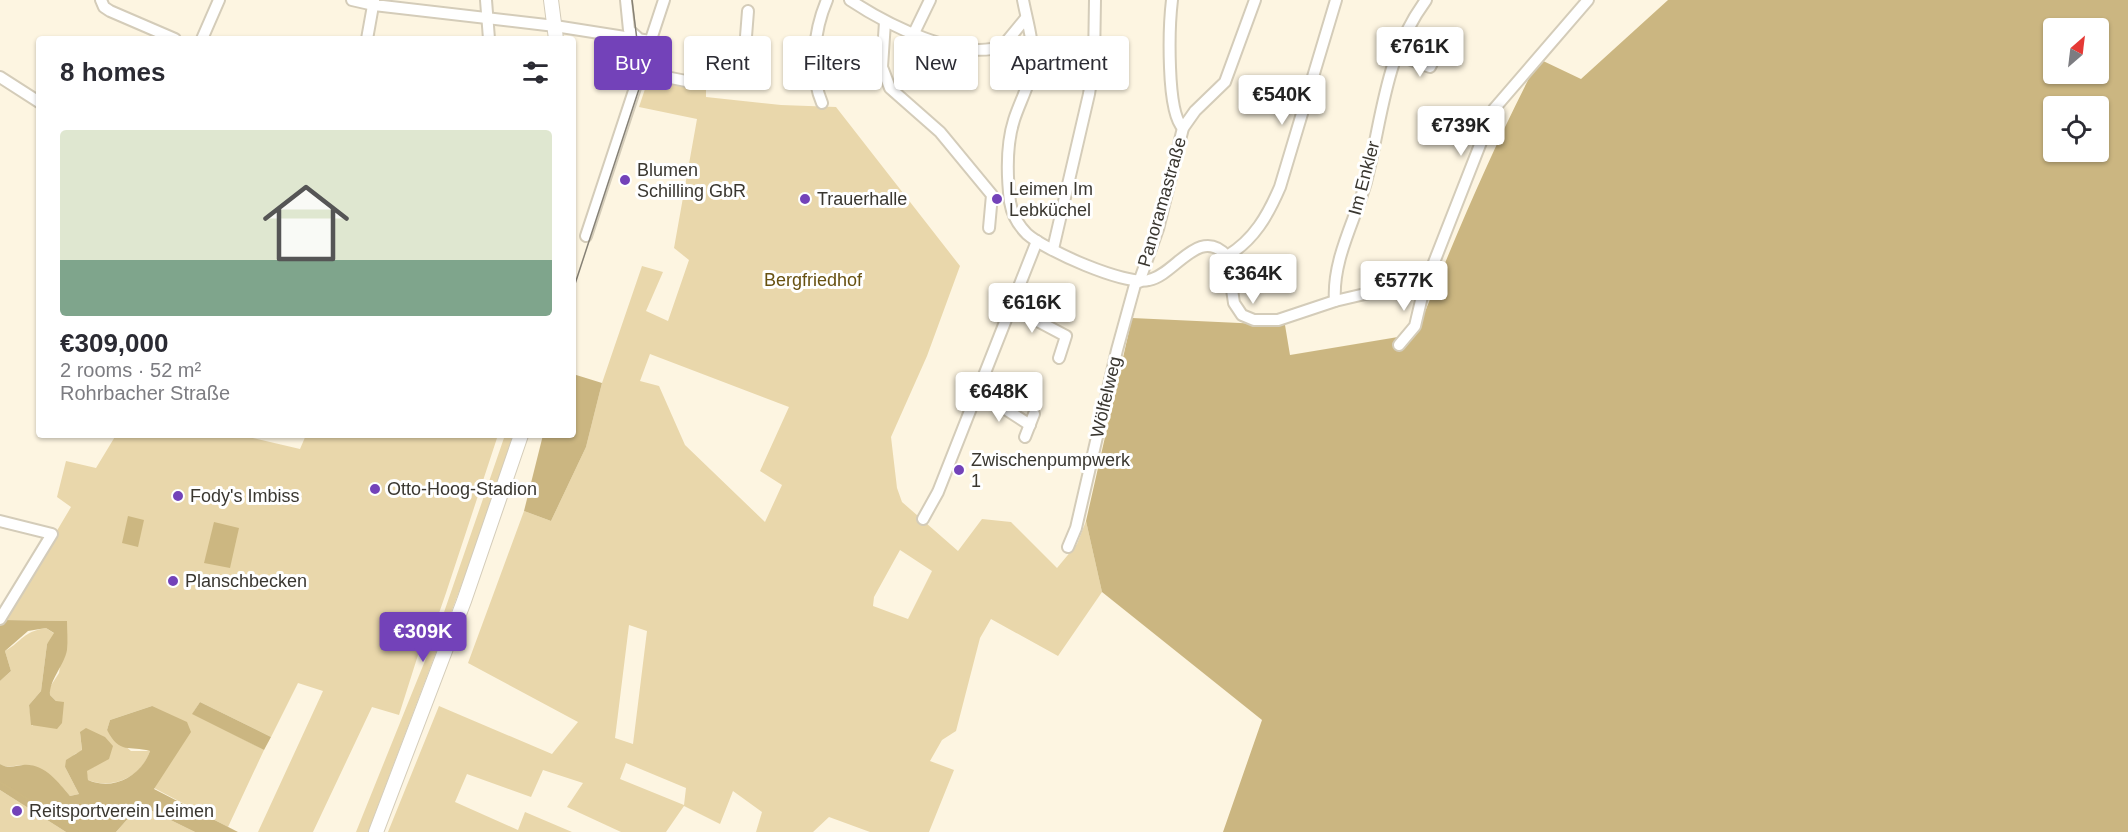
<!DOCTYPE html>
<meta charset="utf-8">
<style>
body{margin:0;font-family:Arial,sans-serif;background:#f7f7f7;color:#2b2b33;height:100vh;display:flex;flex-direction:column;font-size:22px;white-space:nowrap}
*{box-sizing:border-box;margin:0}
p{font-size:20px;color:#7c7c81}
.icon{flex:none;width:33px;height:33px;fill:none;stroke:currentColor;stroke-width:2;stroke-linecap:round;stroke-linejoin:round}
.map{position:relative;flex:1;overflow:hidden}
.sheet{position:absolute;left:36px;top:36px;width:540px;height:402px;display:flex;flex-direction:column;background:#fff;border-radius:6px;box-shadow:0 2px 4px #0004}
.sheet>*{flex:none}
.banner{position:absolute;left:594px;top:36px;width:570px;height:54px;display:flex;gap:12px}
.needle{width:39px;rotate:28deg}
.controls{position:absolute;left:2043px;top:18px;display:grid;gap:12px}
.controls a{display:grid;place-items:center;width:66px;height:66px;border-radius:6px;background:#fff;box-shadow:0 2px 4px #0004;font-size:30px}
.price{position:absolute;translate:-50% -51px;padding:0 14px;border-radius:6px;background:#fff;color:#222;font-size:20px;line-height:39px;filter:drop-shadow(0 2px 3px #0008)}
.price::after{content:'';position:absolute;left:50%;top:36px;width:18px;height:14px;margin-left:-9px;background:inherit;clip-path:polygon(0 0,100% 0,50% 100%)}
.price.active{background:#7342b9;color:#fff}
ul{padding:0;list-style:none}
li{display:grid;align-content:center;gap:12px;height:318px;padding:0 24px}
li span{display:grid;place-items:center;height:186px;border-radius:6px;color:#555}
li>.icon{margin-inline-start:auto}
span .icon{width:108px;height:108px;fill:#fffc;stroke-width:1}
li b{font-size:26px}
h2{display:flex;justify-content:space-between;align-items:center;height:72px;padding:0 24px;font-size:26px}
.chip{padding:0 21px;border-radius:6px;background:#fff;box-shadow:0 2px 4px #0004;font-size:21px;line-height:54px}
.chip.active{background:#7342b9;color:#fff}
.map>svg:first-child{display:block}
.green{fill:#e9d7ab;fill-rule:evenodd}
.forest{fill:#cbb681;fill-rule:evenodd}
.water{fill:#ccb781}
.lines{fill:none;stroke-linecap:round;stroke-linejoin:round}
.stream{stroke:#ccb781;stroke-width:2}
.minor-casing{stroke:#d4ccb9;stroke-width:14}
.major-casing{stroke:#d4ccb9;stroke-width:16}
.minor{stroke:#fff;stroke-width:10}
.major{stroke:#fff;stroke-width:14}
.tram{stroke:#868175;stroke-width:1.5}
.poi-dot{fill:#7342b9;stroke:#fff;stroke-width:2}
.labels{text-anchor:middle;stroke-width:6;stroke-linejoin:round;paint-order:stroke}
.poi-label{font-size:18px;fill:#3a3730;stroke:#fff;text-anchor:start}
.street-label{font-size:18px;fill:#3a3730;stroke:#fff}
.park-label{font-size:18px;fill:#675111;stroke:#fff}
</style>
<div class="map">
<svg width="2128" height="832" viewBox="0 0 2128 832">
<rect width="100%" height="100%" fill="#fdf5e1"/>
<g class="green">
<path d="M649 77 706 89V97L781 105 836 107 960 266 927 356 891 437 897 488 902 502 958 551 982 519 1011 522 1057 568 1077 544 1086 521 1102 592 1058 656 991 619 980 638 956 731 942 740 930 761 954 770 929 832H870L829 817 813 832H756L762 812 733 791 720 824 684 806 666 832H621L567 807 583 783 543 770 531 797 467 774 455 802 518 830 525 812 572 832H388L439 706 552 754 578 722 468 663 524 511 551 521 586 447 602 383 642 266 663 272 646 311 668 321 689 260 674 248 697 119 639 107ZM650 354 789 407 760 471 782 485 765 522 685 445 659 386 640 381ZM900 550 932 571 908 619 873 606 874 597ZM629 625 647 631 633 744 615 738ZM626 763 686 788 684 805 620 779Z"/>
<path d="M116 435H240L300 449 306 435H498L446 593 438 616 431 614 399 715 372 707 313 832H258L323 691 298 683 271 737 200 702 193 713 264 750 228 827 154 788 152 706 110 720 107 730 131 751H150C142 777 112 790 88 780L86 771 95 766 80 732 82 751 75 754 65 767 79 794 70 796C59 783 42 764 23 765 15 765 8 769 0 764V681L11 671 5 651C24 640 22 632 46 628L55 634 47 644 41 691 29 705 32 726 56 701 50 695V687L59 673 67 621 4 620 71 507 57 497 66 461 96 468Z"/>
<polygon points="505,435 512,435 511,441 482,531 368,832 356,832 441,621"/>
<polygon points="0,790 66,832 0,832"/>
<polygon points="140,805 195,832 116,832"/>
</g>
<g class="forest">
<path d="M1668 0H2128V832H1223L1262 720 1102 592 1086 521 1132 318 1285 325 1290 355 1416 334C1454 240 1492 148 1539 59L1581 79ZM2054 28H2098V74H2054ZM2054 106H2098V152H2054Z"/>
<polygon points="573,374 602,383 586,447 551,521 524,511 543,435 573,435"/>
<path d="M0 617 4 620 67 621C67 630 68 641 67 650 64 666 49 680 50 695L56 701 64 702 62 723 57 729 31 725 29 705 41 691 47 644 54 633 46 628 28 631 5 651 11 671 0 681Z"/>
<polygon points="200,702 271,737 264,750 192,714"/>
<path d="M152 706 187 722 191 732 154 789 238 832H195L140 805 116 832H66L0 790V764C8 769 15 766 23 765 44 763 58 782 70 796L79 794 65 767 66 760 82 750 80 732 86 728 105 737 113 746 109 759 87 771 88 780C112 791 141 777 150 751 129 745 120 755 107 730L110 720Z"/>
</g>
<g class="water">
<polygon points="128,516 144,520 138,547 122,543"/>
<polygon points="214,522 239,528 230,568 204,563"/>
</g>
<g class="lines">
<polyline class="stream" points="0,782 82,832"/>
<g class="minor-casing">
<g id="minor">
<polyline points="101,0 104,7 110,11 175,39"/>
<polyline points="352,0 374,5 555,26 650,41"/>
<polyline points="486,0 489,39"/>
<polyline points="626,0 629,30 637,37"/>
<path d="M850 0C886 24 960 62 1003 46L1026 18"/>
<path d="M1023 0C1027 21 1034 42 1032 63 1031 83 1020 101 1014 120 1006 145 1007 176 1010 202 1012 214 1018 225 1027 234 1045 250 1125 286 1149 280 1175 275 1199 225 1227 256L1234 303 1242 315 1254 320H1278L1335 301 1382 290 1424 288"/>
<path d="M1172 0C1169 25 1166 112 1183 128"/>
<polyline points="885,22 882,67 890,88 940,132 992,195 989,228"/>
<polyline points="914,33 930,0"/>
<polyline points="202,39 219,0"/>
<polyline points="367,39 374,0"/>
<polyline points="1395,54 1430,67 1433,61"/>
<polyline points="641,72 691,82 705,61 744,62 748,11"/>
<polyline points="0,77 39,102"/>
<path d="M822 103C809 73 814 30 827 0"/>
<polyline points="586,236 664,0"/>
<polyline points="1053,249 1089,94 1094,62 1095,0"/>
<path d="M1227 256C1254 240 1268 215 1280 187L1336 0"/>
<polyline points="1139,282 1158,229 1183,128 1195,111 1225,82 1255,0"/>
<path d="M1335 301C1332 260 1355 221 1366 182 1383 116 1384 57 1426 0"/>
<polyline points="1011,307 1066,336 1059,358"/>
<polyline points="1399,345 1415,326 1424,288 1494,109 1588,0"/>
<polyline points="979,392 1030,425"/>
<polyline points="1025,437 1034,414"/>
<polyline points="923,519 938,492 1037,241"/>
<polyline points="0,521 52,534 0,619"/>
<polyline points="1068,547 1076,528 1117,350 1136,281"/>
</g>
</g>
<g class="major-casing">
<g id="major">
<polyline points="551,0 556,39"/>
<polyline points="376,832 464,601 521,435"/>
</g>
</g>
<use href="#minor" class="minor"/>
<use href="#major" class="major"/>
<polyline class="tram" points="573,290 640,86 641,72 632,0"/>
</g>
<g class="poi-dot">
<circle cx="625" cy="180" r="6"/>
<circle cx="805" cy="199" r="6"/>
<circle cx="997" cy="199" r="6"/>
<circle cx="959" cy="470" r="6"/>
<circle cx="375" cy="489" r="6"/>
<circle cx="178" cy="496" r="6"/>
<circle cx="173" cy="581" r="6"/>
<circle cx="17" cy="811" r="6"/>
</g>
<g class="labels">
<g class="poi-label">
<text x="637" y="176">Blumen<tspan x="637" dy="21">Schilling GbR</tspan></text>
<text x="1009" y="195">Leimen Im<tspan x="1009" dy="21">Lebküchel</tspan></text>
<text x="817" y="205">Trauerhalle</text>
<text x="971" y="466">Zwischenpumpwerk<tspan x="971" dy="21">1</tspan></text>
<text x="387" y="495">Otto-Hoog-Stadion</text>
<text x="190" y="502">Fody's Imbiss</text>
<text x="185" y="587">Planschbecken</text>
<text x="29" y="817">Reitsportverein Leimen</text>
</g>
<g class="street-label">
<text transform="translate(1364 178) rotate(-75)" y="6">Im Enkler</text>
<text transform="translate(1162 202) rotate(-74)" y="6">Panoramastraße</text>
<text transform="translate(1106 397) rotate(-77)" y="6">Wölfelweg</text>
</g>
<g class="park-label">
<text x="813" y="286">Bergfriedhof</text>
</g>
</g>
</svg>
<div class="controls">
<a><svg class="needle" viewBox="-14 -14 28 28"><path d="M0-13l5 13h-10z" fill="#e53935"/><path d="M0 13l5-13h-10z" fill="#7c7c81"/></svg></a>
<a><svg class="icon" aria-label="locate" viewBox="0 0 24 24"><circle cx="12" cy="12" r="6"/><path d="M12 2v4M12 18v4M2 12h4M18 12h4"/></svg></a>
</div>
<b class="price" style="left:1420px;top:78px">€761K</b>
<b class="price" style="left:1282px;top:126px">€540K</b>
<b class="price" style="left:1461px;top:157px">€739K</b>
<b class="price" style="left:1253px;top:305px">€364K</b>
<b class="price" style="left:1404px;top:312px">€577K</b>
<b class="price" style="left:1032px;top:334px">€616K</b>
<b class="price" style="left:999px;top:423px">€648K</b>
<b class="price active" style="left:423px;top:663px">€309K</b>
<div class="banner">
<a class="chip active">Buy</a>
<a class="chip">Rent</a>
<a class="chip">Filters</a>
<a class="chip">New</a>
<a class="chip">Apartment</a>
</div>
<section class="sheet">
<h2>8 homes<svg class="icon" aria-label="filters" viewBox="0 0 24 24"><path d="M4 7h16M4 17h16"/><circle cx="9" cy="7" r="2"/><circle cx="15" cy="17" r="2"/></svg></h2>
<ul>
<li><span style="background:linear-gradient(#dfe7d0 70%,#7fa58c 0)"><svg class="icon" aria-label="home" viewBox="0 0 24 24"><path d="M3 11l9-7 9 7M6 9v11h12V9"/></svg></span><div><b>€309,000</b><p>2 rooms · 52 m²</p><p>Rohrbacher Straße</p></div></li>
</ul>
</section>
</div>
